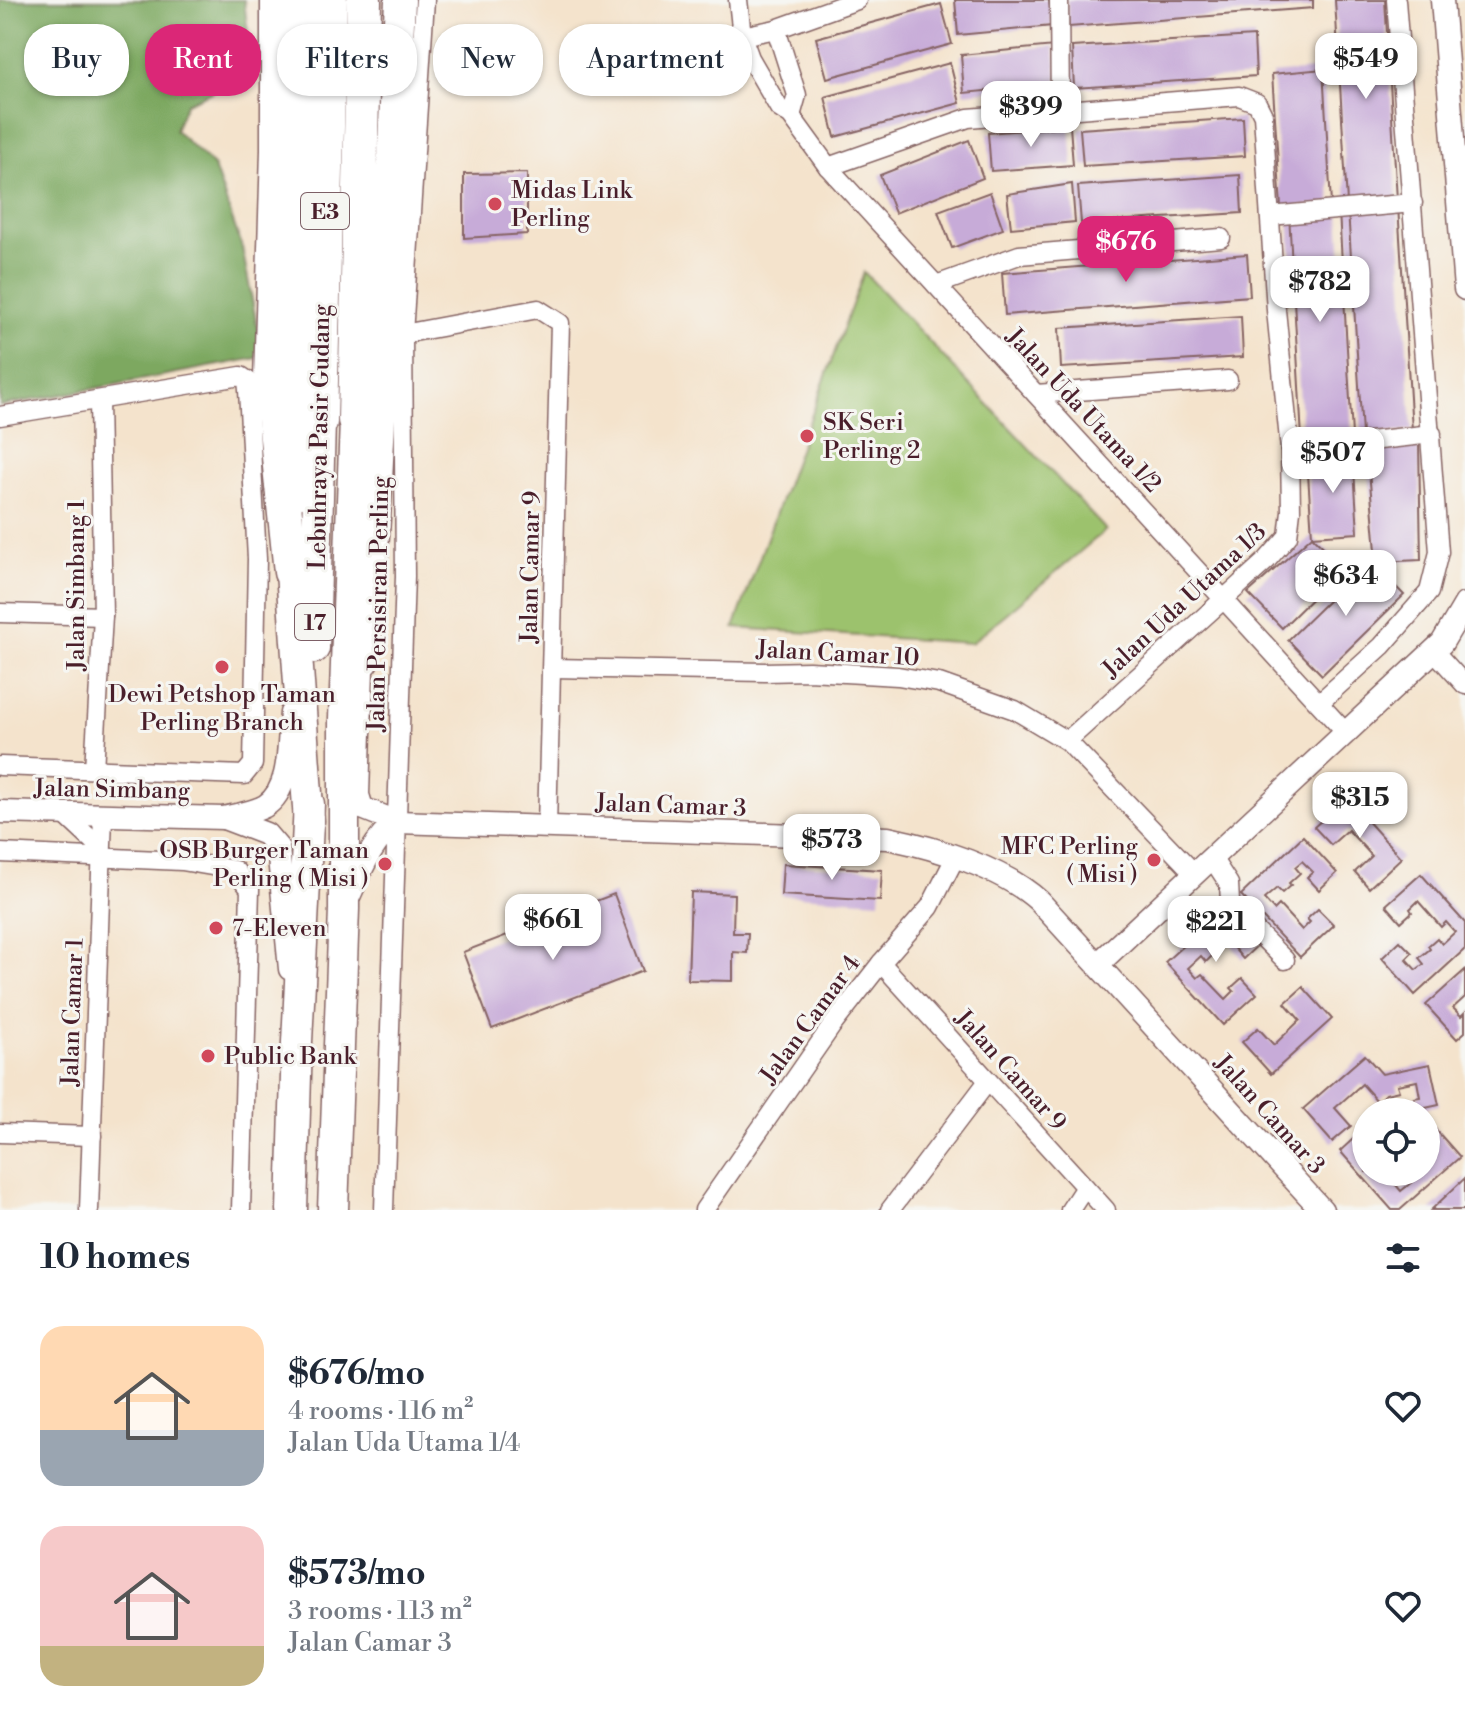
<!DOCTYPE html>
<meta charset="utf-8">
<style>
body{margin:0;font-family:"Libre Bodoni",serif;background:#f2f2f3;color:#1f2937;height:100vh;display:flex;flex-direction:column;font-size:30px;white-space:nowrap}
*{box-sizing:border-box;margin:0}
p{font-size:26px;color:#747a83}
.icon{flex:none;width:44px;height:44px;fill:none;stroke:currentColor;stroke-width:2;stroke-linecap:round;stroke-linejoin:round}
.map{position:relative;height:1210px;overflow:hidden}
.details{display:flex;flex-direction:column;background:#fff;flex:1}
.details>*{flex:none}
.hud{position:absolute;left:24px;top:24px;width:800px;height:72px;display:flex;gap:16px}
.controls{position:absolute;left:1352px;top:1098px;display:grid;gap:16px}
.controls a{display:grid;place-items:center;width:88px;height:88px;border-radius:50%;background:#fff;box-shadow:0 2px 6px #0004;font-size:40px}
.price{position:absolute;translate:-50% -68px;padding:0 18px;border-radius:16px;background:#fff;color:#222;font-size:26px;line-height:52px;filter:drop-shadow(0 2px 4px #0008)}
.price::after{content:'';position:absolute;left:50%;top:48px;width:24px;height:18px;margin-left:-12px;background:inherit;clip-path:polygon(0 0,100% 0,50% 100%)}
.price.selected{background:#db2777;color:#fff}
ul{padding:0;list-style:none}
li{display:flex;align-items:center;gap:24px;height:200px;padding:0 40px}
li span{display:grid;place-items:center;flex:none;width:224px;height:160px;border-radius:24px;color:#555}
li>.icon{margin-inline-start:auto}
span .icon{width:96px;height:96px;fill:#fffc;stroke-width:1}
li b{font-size:34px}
h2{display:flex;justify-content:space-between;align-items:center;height:96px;padding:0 40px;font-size:34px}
.tag{padding:0 28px;border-radius:32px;background:#fff;box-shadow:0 2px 6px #0004;font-size:28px;line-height:72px}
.tag.selected{background:#db2777;color:#fff}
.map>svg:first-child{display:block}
.green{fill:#9cc26d;stroke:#73704c;stroke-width:2}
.forest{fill:#7da860;stroke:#646446;stroke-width:2}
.building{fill:#c7abd8}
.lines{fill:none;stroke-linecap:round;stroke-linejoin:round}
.minor-casing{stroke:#866463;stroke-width:21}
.tertiary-casing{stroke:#866463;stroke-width:25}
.trunk-casing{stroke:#866463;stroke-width:33}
.motorway-casing{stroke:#866463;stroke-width:37}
.minor{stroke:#fff;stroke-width:18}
.tertiary{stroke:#fff;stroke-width:22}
.trunk{stroke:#fff;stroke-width:30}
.motorway{stroke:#fff;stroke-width:34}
.poi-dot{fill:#d1495b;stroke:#f6f6f2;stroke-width:3}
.labels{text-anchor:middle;stroke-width:6;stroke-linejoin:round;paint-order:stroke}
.shield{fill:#f6f6f2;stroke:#7e6067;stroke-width:2}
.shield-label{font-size:22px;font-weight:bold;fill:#4a1f2b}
.poi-label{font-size:24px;fill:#4a1f2b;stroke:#f6f6f2;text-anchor:start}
.street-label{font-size:24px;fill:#4a1f2b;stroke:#f6f6f2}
</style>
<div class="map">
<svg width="1465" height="1210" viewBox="0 0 1465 1210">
<rect width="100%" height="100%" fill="#f6f6f2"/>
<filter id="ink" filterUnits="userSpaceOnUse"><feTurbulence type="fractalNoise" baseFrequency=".0125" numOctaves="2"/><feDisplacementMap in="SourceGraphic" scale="16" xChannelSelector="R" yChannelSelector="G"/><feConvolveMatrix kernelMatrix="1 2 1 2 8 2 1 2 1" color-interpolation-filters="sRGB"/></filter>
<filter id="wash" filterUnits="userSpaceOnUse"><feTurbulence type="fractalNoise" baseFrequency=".006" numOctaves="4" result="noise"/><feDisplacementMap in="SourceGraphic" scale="32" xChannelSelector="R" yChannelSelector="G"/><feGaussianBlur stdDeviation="1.8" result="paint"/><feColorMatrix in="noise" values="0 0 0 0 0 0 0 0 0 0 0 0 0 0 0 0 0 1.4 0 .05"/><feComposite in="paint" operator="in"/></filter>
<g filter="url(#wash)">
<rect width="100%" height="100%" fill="#f4e3cc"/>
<polygon class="green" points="864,272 1106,530 971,643 734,628"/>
<polygon class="forest" points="0,0 244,0 253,74 186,103 175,130 214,167 242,247 263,357 0,406"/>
<g id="blocks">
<g class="building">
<polygon points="955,0 1049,0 1052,26 958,35"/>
<polygon points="1067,0 1313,0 1313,8 1069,27"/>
<polygon points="1335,0 1385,0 1397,200 1347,203"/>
<polygon points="941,4 952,44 827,78 816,38"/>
<polygon points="1254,36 1256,76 1074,88 1072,47"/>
<polygon points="1054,46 1058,84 964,93 961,55"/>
<polygon points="950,63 960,103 835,137 825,97"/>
<polygon points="1323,69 1331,204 1281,207 1272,74"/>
<polygon points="1243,118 1245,156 1083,166 1080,129"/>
<polygon points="1070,126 1073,165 991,171 988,133"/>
<polygon points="969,140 983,178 895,213 880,175"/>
<polygon points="527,173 527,234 464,238 464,174"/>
<polygon points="1240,175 1242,213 1081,223 1078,186"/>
<polygon points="1072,184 1075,222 1011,228 1007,194"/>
<polygon points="990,192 1003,229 952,248 938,211"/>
<polygon points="1398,206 1412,430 1362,434 1348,209"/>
<polygon points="1339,211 1352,435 1302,438 1289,214"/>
<polygon points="1247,254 1250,296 1005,315 1002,273"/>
<polygon points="1241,316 1243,357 1061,368 1059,328"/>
<polygon points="1419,443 1421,560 1377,562 1367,448"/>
<polygon points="1353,454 1358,533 1312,536 1307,458"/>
<polygon points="1312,536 1344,567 1282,628 1248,593"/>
<polygon points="1370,560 1404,595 1322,675 1288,640"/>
<polygon points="1347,798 1401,858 1369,888 1355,872 1372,856 1348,830 1331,845 1314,827"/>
<polygon points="1303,836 1337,873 1319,890 1307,877 1313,872 1302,861 1295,867 1300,873 1289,883 1291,885 1282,893 1277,888 1264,899 1274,910 1279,905 1302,930 1310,922 1307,919 1318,909 1334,925 1300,957 1241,895"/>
<polygon points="783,864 882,870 880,901 781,895"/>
<polygon points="1421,874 1465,923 1465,949 1415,995 1382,958 1400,941 1412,953 1406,959 1416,970 1424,964 1419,958 1430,949 1428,946 1437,938 1442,944 1455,932 1446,922 1441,927 1418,901 1410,909 1412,912 1401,922 1386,905"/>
<polygon points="691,892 734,894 733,933 748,933 747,953 733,952 733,981 688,980"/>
<polygon points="614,894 643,971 492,1029 463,952"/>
<polygon points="1228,905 1261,942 1243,959 1232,946 1237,941 1227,930 1219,936 1224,941 1213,951 1215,953 1206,962 1201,956 1188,968 1197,978 1202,974 1226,999 1234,991 1231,988 1242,978 1257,994 1223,1025 1165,962"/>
<polygon points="1465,970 1465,997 1453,1008 1461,1016 1465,1012 1465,1032 1457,1039 1426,1005"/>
<polygon points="1303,987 1332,1019 1271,1074 1242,1042 1258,1028 1274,1045 1300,1020 1285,1003"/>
<polygon points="1365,1055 1382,1074 1430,1064 1439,1105 1416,1110 1414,1098 1420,1097 1417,1081 1397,1085 1399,1091 1386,1094 1378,1102 1362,1084 1335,1108 1351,1126 1332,1142 1303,1109"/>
<polygon points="1429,1122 1460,1157 1400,1210 1392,1210 1340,1151 1366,1127 1366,1150 1364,1152 1366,1172 1397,1172 1390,1178 1401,1191 1412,1182 1407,1177 1412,1172 1426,1172 1426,1160 1433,1154 1426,1146 1426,1125"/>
<polygon points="1465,1178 1465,1210 1431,1210"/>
</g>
</g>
</g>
<g filter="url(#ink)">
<use href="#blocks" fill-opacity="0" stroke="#866463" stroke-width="2"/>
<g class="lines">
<g class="minor-casing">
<g id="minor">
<polyline points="738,0 742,36 750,58 779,108 791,116 828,167 1346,733"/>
<polyline points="1059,0 1060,109"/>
<polyline points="776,29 797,95 791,116"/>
<polyline points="742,36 776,29 857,0"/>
<polyline points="828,167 968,118 1239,96 1257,103 1263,115 1276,310 1290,450 1291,511 1288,536 1267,560 1067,741"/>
<polyline points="1270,216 1413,203"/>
<polyline points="936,285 1019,255 1221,238"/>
<polyline points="403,334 538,309 560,323 547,827"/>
<polyline points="1036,394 1228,380"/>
<polyline points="0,416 241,376 247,380 248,390 257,559 253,764 244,775 0,766"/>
<polyline points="1290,450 1432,434"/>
<polyline points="0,613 103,616"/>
<polyline points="1434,651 1465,685"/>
<polyline points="552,668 765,672 809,671 898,676 939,683 1015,710 1067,741 1195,874"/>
<polyline points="1319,703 1382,646 1429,592 1439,552 1396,0"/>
<polyline points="94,769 103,616 99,401"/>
<polyline points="65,815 95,843 101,857"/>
<polyline points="0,853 182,861 235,870 250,889 241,1210"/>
<polyline points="1212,858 1229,884 1230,902 1233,908 1285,960"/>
<polyline points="881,963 1106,1210"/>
<polyline points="0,1133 92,1136"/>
<polyline points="89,1210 103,816"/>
<polyline points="384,1210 405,576 403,334 425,0"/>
<polyline points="704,1210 831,1027 881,963 930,907 955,858"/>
<polyline points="890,1210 988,1081"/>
<polyline points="1070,1210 1085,1187"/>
</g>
</g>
<g class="tertiary-casing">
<g id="tertiary">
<polyline points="1442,0 1465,289"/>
<path d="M362 670 358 795 362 808 397 822 888 838C936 848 1003 868 1039 901L1322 1210"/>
<path d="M0 812 223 818C236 815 252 813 265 806 292 789 288 742 291 713"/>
<polyline points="224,818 266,834 278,848 290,969"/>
<path d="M347 901C361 871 370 843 397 822"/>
<polyline points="1098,964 1442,643 1465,604"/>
</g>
</g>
<g class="trunk-casing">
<g id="trunk">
<polyline points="297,494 293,328 300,0"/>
<polyline points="294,550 291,572 309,821"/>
<polyline points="314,648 320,422"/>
<polyline points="363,661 369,616 376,502 400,0"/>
<polyline points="292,1210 297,1042 309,804"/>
<polyline points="333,1210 344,909 344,718 355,420"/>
</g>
</g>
<g class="motorway-casing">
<g id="motorway">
<polyline points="278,0 278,150 271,380 291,572"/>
<polyline points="355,420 364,0"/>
<polyline points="320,422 330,0"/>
</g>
</g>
<use href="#minor" class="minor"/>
<use href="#tertiary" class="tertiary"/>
<use href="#trunk" class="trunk"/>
<use href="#motorway" class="motorway"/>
</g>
</g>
<g class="poi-dot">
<circle cx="495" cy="204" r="8"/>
<circle cx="807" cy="436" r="8"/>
<circle cx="222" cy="667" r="8"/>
<circle cx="1154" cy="860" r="8"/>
<circle cx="385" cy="864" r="8"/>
<circle cx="216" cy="928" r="8"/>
<circle cx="208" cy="1056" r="8"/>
</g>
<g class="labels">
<g class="shield">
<rect x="301" y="193" width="48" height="36" rx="6"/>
<rect x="295" y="604" width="40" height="36" rx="6"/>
</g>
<g class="shield-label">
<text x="325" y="219">E3</text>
<text x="315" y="630">17</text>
</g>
<g class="poi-label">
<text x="511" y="198">Midas Link<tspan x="511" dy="28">Perling</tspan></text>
<text x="823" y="430">SK Seri<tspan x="823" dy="28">Perling 2</tspan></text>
<text x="222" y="702" text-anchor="middle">Dewi Petshop Taman<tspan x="222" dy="28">Perling Branch</tspan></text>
<text x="1138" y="854" text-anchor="end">MFC Perling<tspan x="1138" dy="28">( Misi )</tspan></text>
<text x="369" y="858" text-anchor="end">OSB Burger Taman<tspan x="369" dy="28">Perling ( Misi )</tspan></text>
<text x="232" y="936">7-Eleven</text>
<text x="224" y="1064">Public Bank</text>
</g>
<g class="street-label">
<text transform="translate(1084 410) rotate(47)" y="8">Jalan Uda Utama 1/2</text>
<text transform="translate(319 437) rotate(-89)" y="8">Lebuhraya Pasir Gudang</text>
<text transform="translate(530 567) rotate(-89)" y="8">Jalan Camar 9</text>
<text transform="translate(76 585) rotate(-90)" y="8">Jalan Simbang 1</text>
<text transform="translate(1184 600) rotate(-43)" y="8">Jalan Uda Utama 1/3</text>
<text transform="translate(378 604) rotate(-89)" y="8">Jalan Persisiran Perling</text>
<text transform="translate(838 653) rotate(3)" y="8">Jalan Camar 10</text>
<text transform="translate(112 789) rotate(1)" y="8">Jalan Simbang</text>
<text transform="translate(671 805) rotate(2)" y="8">Jalan Camar 3</text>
<text transform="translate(72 1012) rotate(-88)" y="8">Jalan Camar 1</text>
<text transform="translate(810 1019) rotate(-54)" y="8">Jalan Camar 4</text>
<text transform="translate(1011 1070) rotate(48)" y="8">Jalan Camar 9</text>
<text transform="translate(1270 1114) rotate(48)" y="8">Jalan Camar 3</text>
</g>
</g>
</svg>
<div class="controls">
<a><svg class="icon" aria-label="locate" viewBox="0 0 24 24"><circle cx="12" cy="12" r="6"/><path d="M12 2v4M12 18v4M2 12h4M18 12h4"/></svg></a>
</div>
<b class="price" style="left:1366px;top:101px">$549</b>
<b class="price" style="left:1031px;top:149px">$399</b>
<b class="price selected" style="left:1126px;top:284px">$676</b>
<b class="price" style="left:1320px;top:324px">$782</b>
<b class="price" style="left:1333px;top:495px">$507</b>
<b class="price" style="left:1346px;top:618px">$634</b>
<b class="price" style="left:1360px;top:840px">$315</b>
<b class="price" style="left:832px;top:882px">$573</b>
<b class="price" style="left:553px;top:962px">$661</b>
<b class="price" style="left:1216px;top:964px">$221</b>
<div class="hud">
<a class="tag">Buy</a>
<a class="tag selected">Rent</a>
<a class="tag">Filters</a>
<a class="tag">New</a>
<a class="tag">Apartment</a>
</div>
</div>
<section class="details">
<h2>10 homes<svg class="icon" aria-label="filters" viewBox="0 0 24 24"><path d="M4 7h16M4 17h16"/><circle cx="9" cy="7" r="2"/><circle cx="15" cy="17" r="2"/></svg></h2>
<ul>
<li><span style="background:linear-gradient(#ffd9b3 65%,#9aa5b1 0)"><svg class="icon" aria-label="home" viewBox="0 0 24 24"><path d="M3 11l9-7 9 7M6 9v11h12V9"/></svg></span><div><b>$676/mo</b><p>4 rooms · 116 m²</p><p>Jalan Uda Utama 1/4</p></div><svg class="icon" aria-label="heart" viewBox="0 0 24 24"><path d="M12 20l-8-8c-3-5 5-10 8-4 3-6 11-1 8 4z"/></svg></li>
<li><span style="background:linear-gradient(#f6c9c9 75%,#c2b280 0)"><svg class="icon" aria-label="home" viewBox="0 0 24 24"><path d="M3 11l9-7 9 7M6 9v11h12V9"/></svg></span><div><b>$573/mo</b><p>3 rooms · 113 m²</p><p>Jalan Camar 3</p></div><svg class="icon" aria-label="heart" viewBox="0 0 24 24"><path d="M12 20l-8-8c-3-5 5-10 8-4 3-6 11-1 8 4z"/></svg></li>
</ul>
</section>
